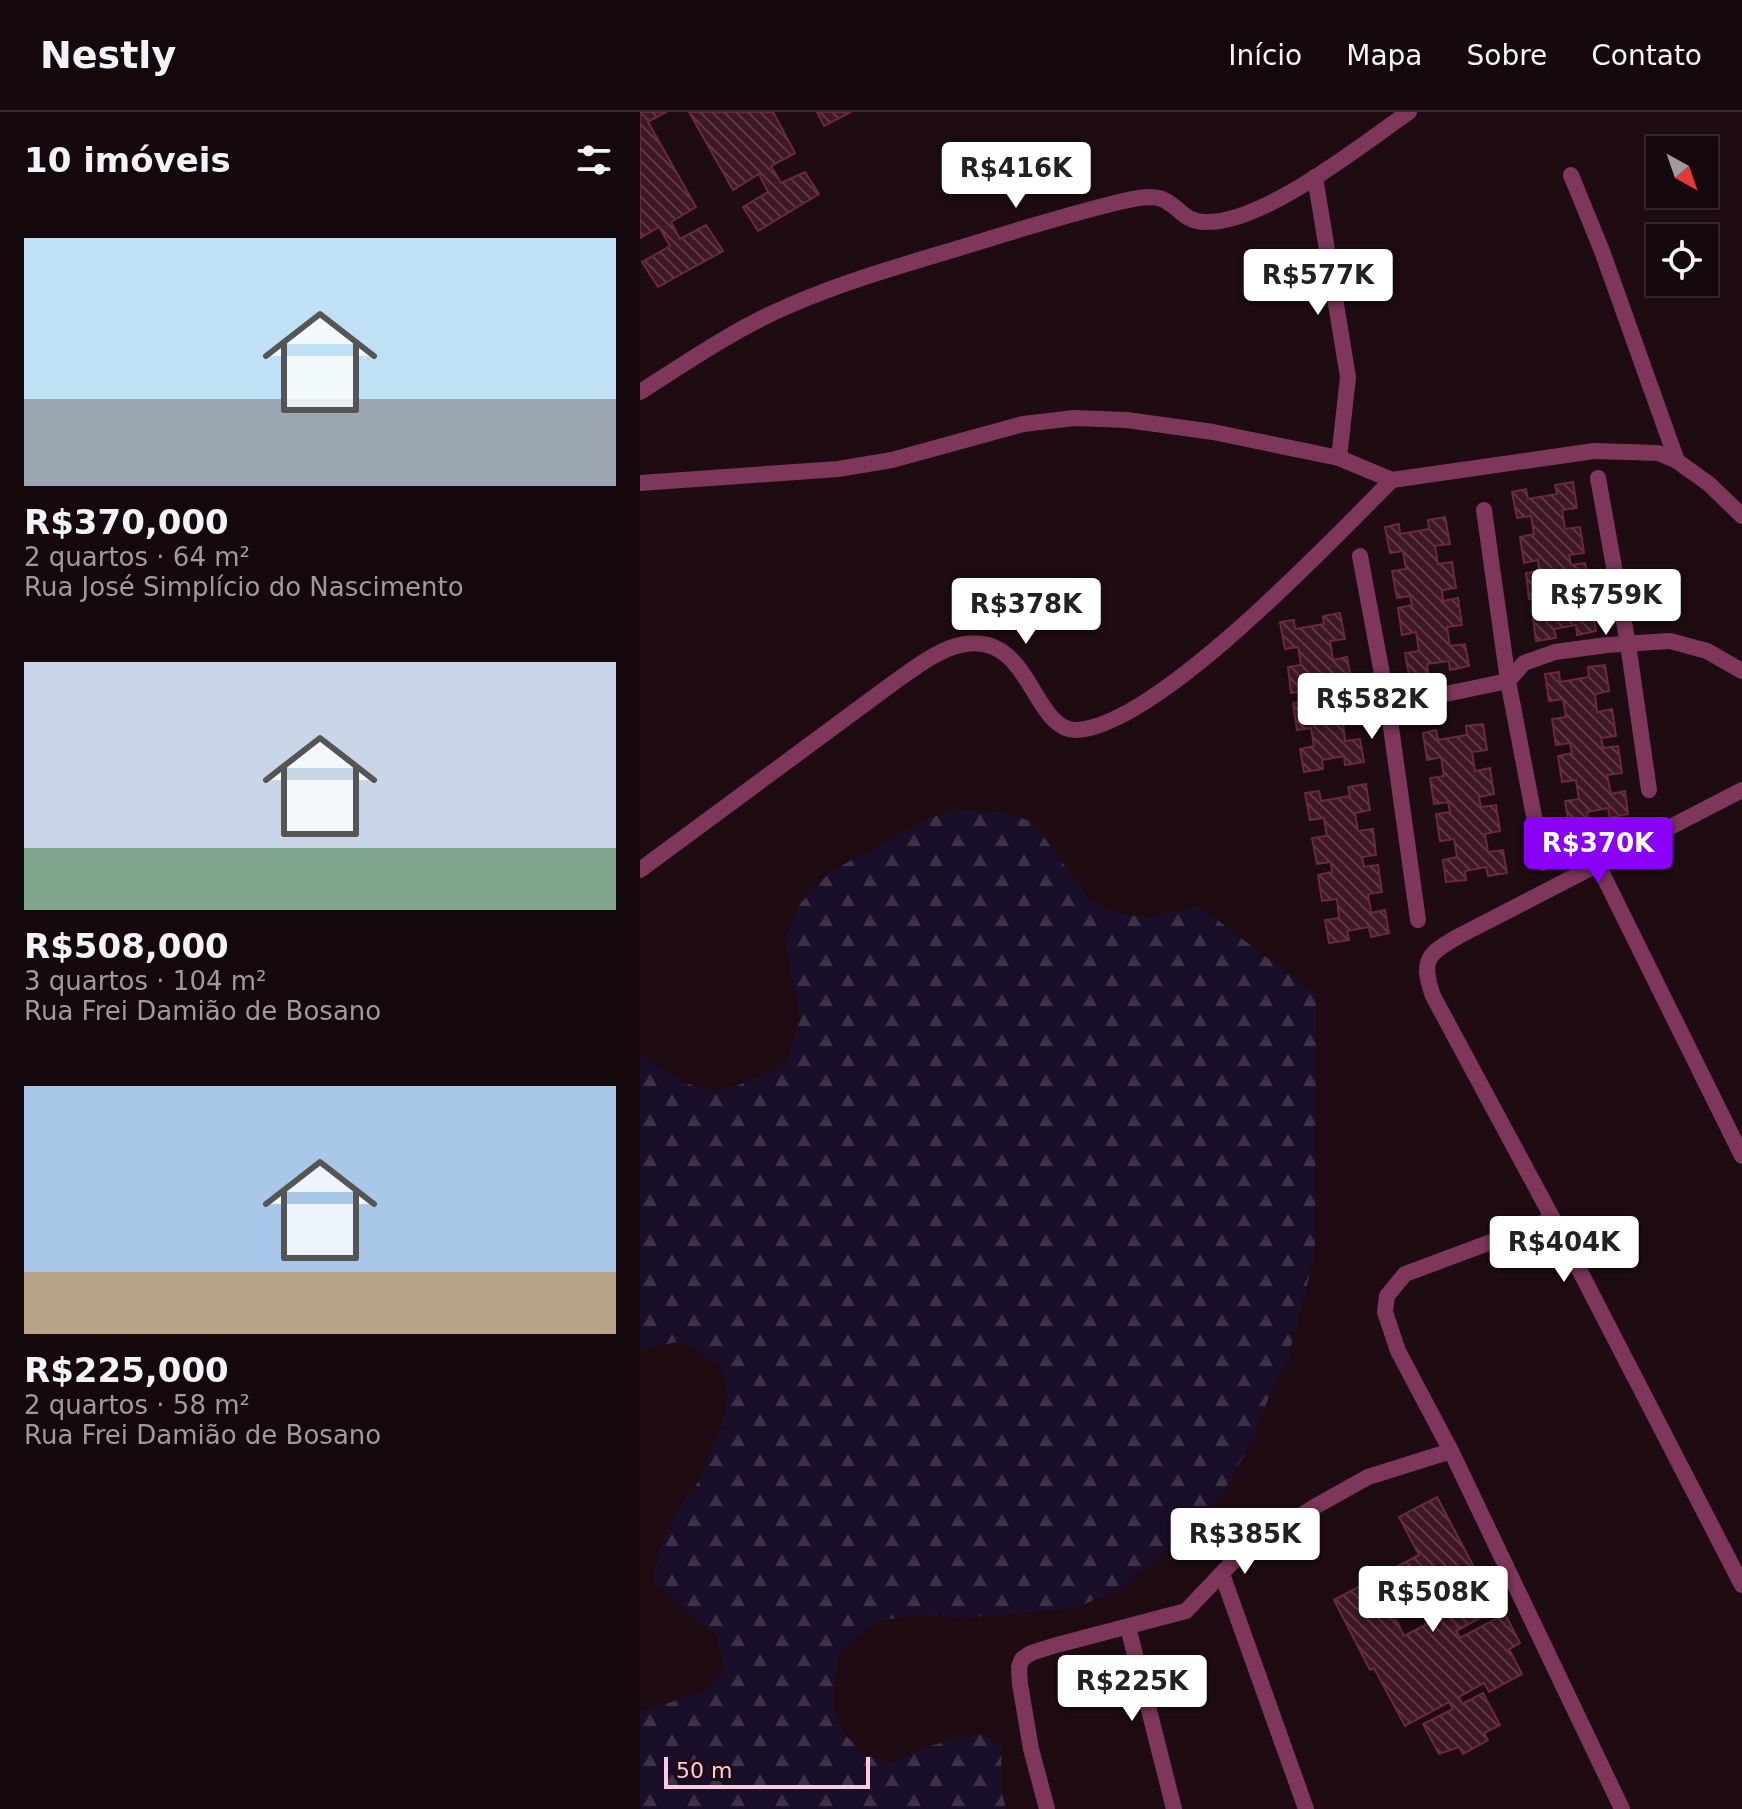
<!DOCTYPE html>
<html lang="pt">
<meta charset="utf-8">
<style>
body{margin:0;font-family:"DejaVu Sans",sans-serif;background:#1f1217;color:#f1f3f6;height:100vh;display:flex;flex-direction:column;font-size:30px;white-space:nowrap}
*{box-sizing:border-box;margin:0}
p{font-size:26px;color:#9e9a9e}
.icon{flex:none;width:44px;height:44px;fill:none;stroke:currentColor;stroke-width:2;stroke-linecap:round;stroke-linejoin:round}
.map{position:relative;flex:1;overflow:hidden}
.drawer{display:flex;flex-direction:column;background:#16090e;width:640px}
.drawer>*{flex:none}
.needle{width:52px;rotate:140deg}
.buttons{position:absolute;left:1006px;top:24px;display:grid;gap:16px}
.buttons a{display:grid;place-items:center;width:72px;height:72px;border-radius:0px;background:#16090e;box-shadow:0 2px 6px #0004,0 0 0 2px #352a2e;font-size:40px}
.scale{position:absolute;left:24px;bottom:20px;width:206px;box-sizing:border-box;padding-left:8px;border:4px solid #ffc9df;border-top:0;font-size:22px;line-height:28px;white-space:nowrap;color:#ffc9df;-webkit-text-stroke:6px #1e0c12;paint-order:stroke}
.price{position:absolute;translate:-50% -68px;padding:0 18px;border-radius:8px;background:#fff;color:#222;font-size:26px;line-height:52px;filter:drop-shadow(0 2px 4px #0008)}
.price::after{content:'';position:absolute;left:50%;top:48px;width:24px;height:18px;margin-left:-12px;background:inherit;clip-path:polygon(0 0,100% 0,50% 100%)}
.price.selected{background:#8a00f4;color:#fff}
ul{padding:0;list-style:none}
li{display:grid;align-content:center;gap:16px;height:424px;padding:0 24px}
li span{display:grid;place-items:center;height:248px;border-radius:0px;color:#555}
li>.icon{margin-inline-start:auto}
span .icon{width:144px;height:144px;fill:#fffc;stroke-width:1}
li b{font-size:34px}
h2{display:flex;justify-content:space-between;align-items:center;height:96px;padding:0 24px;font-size:34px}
header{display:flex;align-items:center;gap:48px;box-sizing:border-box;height:112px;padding:0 40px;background:#16090e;border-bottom:2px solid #352a2e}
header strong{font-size:38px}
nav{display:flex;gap:44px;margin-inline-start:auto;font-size:28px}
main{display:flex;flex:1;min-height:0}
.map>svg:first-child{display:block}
.forest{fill:url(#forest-firs)}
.building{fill:url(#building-back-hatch);stroke:#6b293f;stroke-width:2;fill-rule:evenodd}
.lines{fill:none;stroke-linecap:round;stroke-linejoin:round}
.street{stroke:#7e365a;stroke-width:16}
</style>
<header>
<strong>Nestly</strong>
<nav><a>Início</a><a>Mapa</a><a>Sobre</a><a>Contato</a></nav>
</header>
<main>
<section class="drawer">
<h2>10 imóveis<svg class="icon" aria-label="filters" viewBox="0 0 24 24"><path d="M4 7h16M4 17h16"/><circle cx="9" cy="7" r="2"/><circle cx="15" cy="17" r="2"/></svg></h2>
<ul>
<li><span style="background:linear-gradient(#bfe0f5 65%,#9aa5b1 0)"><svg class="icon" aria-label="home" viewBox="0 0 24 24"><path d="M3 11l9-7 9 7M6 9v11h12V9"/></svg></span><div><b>R$370,000</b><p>2 quartos · 64 m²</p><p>Rua José Simplício do Nascimento</p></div></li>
<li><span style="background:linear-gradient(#c9d6e8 75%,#7fa58c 0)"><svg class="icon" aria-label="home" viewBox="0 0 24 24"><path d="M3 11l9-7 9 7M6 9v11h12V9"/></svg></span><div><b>R$508,000</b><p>3 quartos · 104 m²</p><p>Rua Frei Damião de Bosano</p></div></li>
<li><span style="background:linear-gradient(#a9c7e8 75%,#b9a48a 0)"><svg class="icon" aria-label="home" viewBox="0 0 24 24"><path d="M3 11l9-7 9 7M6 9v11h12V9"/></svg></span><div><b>R$225,000</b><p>2 quartos · 58 m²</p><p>Rua Frei Damião de Bosano</p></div></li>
</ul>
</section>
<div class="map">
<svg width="1102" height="1697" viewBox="0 0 1102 1697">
<defs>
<pattern id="forest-firs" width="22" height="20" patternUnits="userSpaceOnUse" patternTransform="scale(2)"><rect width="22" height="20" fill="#1a0f28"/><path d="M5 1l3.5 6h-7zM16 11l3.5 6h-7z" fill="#3c3147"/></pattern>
<pattern id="building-back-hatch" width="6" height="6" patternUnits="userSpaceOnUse" patternTransform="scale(2)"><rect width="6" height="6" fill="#3f1825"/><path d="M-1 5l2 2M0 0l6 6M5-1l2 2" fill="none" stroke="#5c3844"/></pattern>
</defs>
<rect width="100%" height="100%" fill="#1e0c12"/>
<path class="forest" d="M320 698 361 700 393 710 449 787 473 800 506 806 559 794 676 883 675 1142 648 1247 630 1282 613 1327 582 1382 548 1420 480 1477 435 1496 321 1506 280 1502 237 1509 198 1542 193 1594 204 1622 225 1643 251 1651C280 1636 309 1627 342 1622L361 1634 362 1681 366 1697H0V1600L66 1579 84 1555 76 1523 14 1471 17 1443 38 1396 59 1369 82 1312 88 1285 80 1253 41 1229 0 1238V941C14 952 49 976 68 978 93 980 125 962 146 950L160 909 145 826 160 792 190 760 289 706Z"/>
<g class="building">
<polygon points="0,0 26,0 8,10 56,95 31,110 40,127 66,113 83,139 18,175 2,150 30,134 19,115 0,126"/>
<polygon points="49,0 133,0 155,41 131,54 141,71 165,60 179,82 118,119 103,95 128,80 119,62 93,78"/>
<polygon points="177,0 211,0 184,14"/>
<polygon points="933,370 937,396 922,398 925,417 940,415 944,441 929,443 931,453 945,451 950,477 935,480 938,499 952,496 956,519 937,523 936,513 914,517 916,526 896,529 893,506 906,504 904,485 889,487 886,461 899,459 898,448 884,451 880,425 894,422 891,404 877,406 872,380 886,377 888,387 917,382 915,373"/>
<polygon points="805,405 810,432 795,434 798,452 812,450 816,476 802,478 803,489 818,486 822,513 807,515 810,534 825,532 829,554 810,558 809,549 787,552 788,561 769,564 765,541 779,539 776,520 762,523 758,496 772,493 770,484 757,486 752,459 766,457 763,439 750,441 745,415 759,412 760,422 789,417 788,408"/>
<polygon points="700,501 705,527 690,529 693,548 707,545 712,572 697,574 698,584 713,582 717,608 703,611 705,629 720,627 724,650 705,653 704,644 682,648 683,657 664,660 660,637 674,634 671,616 657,618 653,591 667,589 665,579 651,581 648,555 661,553 658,535 645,537 640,510 654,508 655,517 684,512 683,504"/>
<polygon points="965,553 969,579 955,582 957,600 972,597 976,624 961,626 963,636 978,634 982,661 967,663 971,682 985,679 988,702 970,706 968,696 947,700 948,709 929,712 925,689 939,687 936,668 922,670 918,644 932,641 930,631 916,633 912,607 926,605 923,587 909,589 905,562 919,560 920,570 949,565 948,555"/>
<polygon points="843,612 847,638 832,640 835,659 850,656 854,682 839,685 841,695 856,693 860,719 845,722 848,740 863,738 867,761 848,764 846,755 825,759 826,768 806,770 803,748 817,745 814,727 800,729 796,702 810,700 808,690 794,692 790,666 804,664 801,645 787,648 783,621 796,618 798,628 827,623 826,614"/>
<polygon points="726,672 730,698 715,701 718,719 733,717 736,743 722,745 724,755 738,753 742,780 728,782 731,801 745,798 749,821 731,825 729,815 707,819 709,828 689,831 685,808 699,806 697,787 682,789 678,763 692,760 691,750 677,752 672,726 687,724 684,706 670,708 665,681 679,679 681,689 710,684 708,675"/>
<path d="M797 1385 856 1497 816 1519 820 1526 865 1502 880 1531 869 1537 882 1562 849 1580 844 1571 819 1585 822 1592 843 1581 860 1613 844 1621 848 1628 823 1642 819 1635 799 1642 783 1612 813 1597 809 1590 765 1614 734 1556 730 1558 694 1488 779 1443 759 1405ZM785 1454 809 1501 764 1524 740 1477Z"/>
</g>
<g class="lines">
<g class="street">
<polyline points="931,63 962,139 1037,349"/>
<polyline points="675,65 708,265 699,346"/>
<path d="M0 280C47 250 95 217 146 195 198 172 252 156 306 140 362 123 418 105 475 91 487 88 510 82 522 87 539 94 543 109 564 110 622 113 721 33 769 0"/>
<polyline points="958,366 988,532 1009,678"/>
<polyline points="0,371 198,357 252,348 383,312 434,306 487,308 573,320 699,346 752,368 954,339 1018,341 1037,349 1069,372 1102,404"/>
<polyline points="844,398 868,569 903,751"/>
<polyline points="720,444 748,594 778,808"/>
<polyline points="748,594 868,569 884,551 915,540 967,533 1030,529 1067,539 1102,559"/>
<path d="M1102 678 819 824C788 842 780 847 793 884L913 1107 1102 1473"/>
<polyline points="957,751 1102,1044"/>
<path d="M0 758 256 569C276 555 300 536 325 532 391 521 393 620 437 618 518 613 692 428 752 368"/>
<polyline points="913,1107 765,1162 747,1184 745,1200 758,1239 811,1339 982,1697"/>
<polyline points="582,1462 666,1697"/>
<polyline points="488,1515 534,1697"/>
<polyline points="407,1697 391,1637 380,1572 379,1555 382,1547 391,1541 413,1534 546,1499 603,1439 676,1394 728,1365 811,1339"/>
</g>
</g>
</svg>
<div class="buttons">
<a><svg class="needle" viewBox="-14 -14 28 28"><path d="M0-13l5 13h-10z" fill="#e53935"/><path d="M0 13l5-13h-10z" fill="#9e9a9e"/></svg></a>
<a><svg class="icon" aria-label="locate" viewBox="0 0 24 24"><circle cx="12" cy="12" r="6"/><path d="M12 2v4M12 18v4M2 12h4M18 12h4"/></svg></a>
</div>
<div class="scale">50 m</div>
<b class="price" style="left:376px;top:98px">R$416K</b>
<b class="price" style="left:678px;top:205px">R$577K</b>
<b class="price" style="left:966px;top:525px">R$759K</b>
<b class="price" style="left:386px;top:534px">R$378K</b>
<b class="price" style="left:732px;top:629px">R$582K</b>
<b class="price selected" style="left:958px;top:773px">R$370K</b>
<b class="price" style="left:924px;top:1172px">R$404K</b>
<b class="price" style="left:605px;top:1464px">R$385K</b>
<b class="price" style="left:793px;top:1522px">R$508K</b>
<b class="price" style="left:492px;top:1611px">R$225K</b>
</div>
</main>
